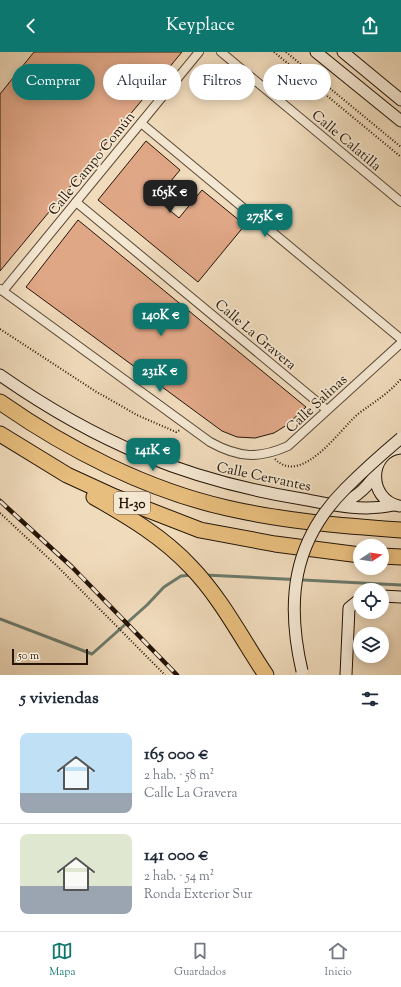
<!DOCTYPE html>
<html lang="es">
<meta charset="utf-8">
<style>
body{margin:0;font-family:"Sorts Mill Goudy",serif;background:#f2f2f3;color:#1f2937;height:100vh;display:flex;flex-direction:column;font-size:15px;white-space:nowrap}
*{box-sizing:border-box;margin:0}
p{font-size:13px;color:#747a83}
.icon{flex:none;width:22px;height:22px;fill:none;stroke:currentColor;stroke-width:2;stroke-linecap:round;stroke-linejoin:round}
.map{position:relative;height:623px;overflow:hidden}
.side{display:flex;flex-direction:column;background:#fff;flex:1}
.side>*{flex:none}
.top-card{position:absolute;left:12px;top:12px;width:377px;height:36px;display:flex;gap:8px}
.needle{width:26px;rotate:78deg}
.tools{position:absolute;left:353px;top:487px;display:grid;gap:8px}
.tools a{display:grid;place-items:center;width:36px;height:36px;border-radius:50%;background:#fff;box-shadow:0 2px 10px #0003;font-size:20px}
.scale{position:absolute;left:12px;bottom:10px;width:76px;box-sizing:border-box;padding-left:4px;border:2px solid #241507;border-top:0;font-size:11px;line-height:14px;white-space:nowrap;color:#241507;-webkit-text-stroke:3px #f5e8d3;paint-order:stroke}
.price{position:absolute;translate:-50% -34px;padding:0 9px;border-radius:8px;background:#0f766e;color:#fff;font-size:13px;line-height:26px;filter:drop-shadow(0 1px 2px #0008)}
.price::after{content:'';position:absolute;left:50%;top:24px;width:12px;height:9px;margin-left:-6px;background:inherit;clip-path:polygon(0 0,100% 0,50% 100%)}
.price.on{background:#222;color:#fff}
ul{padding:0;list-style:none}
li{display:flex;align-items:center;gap:12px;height:100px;padding:0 20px}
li+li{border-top:1px solid #e0e1e3}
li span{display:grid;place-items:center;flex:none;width:112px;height:80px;border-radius:8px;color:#555}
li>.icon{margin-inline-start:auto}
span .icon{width:48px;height:48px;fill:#fffc;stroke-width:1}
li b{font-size:17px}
h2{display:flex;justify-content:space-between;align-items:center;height:48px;padding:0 20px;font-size:17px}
.tag{padding:0 14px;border-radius:18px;background:#fff;box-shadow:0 2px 10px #0003;font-size:14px;line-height:36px}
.tag.on{background:#0f766e;color:#fff}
header{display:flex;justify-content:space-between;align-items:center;height:52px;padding:0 20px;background:#0f766e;color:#fff;font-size:18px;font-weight:600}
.tabs{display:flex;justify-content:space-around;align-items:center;height:56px;border-top:1px solid #e0e1e3;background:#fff;font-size:11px;color:#747a83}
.tabs a{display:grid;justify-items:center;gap:2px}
.tabs .on{color:#0f766e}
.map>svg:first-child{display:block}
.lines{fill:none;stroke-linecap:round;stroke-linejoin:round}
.stream{stroke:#6b796a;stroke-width:3}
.building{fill:#e0a787;stroke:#241507}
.street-casing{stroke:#574634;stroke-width:10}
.secondary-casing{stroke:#241507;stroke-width:13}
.highway-casing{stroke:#241507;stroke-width:17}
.path{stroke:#241507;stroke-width:2;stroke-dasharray:1 2;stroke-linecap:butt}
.street{stroke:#f5e8d3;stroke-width:8}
.secondary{stroke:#f5e8d3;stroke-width:11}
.highway{stroke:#e8be7e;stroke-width:15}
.rail-casing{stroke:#241507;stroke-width:4.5}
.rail{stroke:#f5e8d3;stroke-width:3;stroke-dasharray:9;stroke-linecap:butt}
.secondary-bridge-casing{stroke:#241507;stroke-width:13;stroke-linecap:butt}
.secondary-bridge{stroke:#f5e8d3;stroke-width:11}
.labels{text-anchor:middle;stroke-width:3.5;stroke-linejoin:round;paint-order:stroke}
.shield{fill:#f5e8d3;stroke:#635444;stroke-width:1}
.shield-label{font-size:13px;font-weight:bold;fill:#241507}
.street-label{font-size:14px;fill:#241507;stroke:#f5e8d3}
</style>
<header><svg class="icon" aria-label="back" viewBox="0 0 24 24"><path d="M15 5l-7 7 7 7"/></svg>Keyplace<svg class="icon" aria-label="share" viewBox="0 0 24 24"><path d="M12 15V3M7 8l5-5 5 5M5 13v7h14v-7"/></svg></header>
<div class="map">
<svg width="401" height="623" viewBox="0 0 401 623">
<rect width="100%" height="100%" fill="#f0dbbc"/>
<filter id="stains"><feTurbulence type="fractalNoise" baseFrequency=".005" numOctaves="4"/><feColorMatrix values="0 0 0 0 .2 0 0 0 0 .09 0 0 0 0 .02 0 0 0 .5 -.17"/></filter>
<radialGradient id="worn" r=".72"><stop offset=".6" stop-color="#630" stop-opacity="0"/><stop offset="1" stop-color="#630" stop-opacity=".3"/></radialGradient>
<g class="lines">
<g class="stream">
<polyline points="205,523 401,533"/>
<polyline points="0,567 92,602 147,553 164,535 181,524 192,523"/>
</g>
</g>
<g class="building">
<polygon points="34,0 182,0 0,219 0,42"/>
<polygon points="146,89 180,118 156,147 179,166 202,138 245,173 198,230 98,148"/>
<polygon points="78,168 306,355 287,373 274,381 255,386 237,385 222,379 26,235"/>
</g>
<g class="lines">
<g class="street-casing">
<g id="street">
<polyline points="221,0 401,150"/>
<polyline points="141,71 401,287"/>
<polyline points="76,150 327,358"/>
<path d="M0 237 210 390C239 406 259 407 288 394L401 291"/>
<polyline points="3,239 199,0"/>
</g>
</g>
<g class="secondary-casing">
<g id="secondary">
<polyline points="316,0 401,69"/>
<polyline points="343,0 401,48"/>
<path d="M0 323C96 390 185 428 302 447 333 453 363 460 394 453"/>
<path d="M337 452C354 448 365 438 375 423"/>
<path d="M399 454C367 447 368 399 401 396"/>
<polyline points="382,544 401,545"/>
<polyline points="346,623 349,556 360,547"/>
</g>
</g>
<g class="highway-casing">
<g id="highway">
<path d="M0 350C67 397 147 438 227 456 284 469 343 474 401 478"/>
<polyline points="0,382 67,423 115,445 200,478 275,492 360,503"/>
<path d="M94 445C129 465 163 485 191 515 221 546 242 587 266 623"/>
<polyline points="382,504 401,505"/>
</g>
</g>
<g class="path">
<polyline points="274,0 401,105"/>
<polyline points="286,0 401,95"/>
<polyline points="0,277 95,339 137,363 176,380 180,378"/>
<path d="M275 407C302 435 341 376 358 362 375 349 386 344 401 327"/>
<polyline points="0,461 58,515 165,623"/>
</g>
<use href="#street" class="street"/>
<use href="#secondary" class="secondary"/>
<use href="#highway" class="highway"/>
<g class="rail-casing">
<polyline id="rail" points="0,449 72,515 177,623"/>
</g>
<use href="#rail" class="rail"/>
<g class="secondary-bridge-casing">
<path id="secondary-bridge" d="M302 619C286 550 292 490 345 437 363 419 382 402 401 386"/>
</g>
<use href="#secondary-bridge" class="secondary-bridge"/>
</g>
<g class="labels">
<rect class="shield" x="114" y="440" width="36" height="22" rx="3"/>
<g class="shield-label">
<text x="132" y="456">H-30</text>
</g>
<g class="street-label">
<text transform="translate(347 88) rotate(40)" y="5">Calle Calatilla</text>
<text transform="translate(91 111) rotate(-51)" y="5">Calle Campo Común</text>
<text transform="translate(256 282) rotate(40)" y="5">Calle La Gravera</text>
<text transform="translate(316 351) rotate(-43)" y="5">Calle Salinas</text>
<text transform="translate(264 424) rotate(12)" y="5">Calle Cervantes</text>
</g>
</g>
<rect width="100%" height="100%" filter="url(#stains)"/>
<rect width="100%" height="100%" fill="url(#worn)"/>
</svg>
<div class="tools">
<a><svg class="needle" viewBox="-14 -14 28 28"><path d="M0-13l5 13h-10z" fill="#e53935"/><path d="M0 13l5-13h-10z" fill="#747a83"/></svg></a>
<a><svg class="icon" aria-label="locate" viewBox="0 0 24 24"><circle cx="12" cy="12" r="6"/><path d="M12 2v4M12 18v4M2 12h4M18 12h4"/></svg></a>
<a><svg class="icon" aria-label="layers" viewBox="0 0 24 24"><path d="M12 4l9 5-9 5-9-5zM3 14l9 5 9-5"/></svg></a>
</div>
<div class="scale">50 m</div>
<b class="price on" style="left:170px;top:162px">165K €</b>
<b class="price" style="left:265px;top:186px">275K €</b>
<b class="price" style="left:161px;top:285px">140K €</b>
<b class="price" style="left:160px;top:341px">231K €</b>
<b class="price" style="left:153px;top:420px">141K €</b>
<div class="top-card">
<a class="tag on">Comprar</a>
<a class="tag">Alquilar</a>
<a class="tag">Filtros</a>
<a class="tag">Nuevo</a>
</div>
</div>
<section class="side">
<h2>5 viviendas<svg class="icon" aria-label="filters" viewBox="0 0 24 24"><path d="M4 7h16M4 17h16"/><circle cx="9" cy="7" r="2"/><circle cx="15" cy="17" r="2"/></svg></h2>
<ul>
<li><span style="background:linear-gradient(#bfe0f5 75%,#9aa5b1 0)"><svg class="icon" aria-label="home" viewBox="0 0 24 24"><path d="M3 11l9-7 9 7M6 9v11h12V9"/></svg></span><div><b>165 000 €</b><p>2 hab. · 58 m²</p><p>Calle La Gravera</p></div></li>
<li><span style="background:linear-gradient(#dfe7d0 65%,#9aa5b1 0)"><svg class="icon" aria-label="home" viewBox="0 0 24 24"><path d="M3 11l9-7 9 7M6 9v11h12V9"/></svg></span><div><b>141 000 €</b><p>2 hab. · 54 m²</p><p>Ronda Exterior Sur</p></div></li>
</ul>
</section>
<nav class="tabs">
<a class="on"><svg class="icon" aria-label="map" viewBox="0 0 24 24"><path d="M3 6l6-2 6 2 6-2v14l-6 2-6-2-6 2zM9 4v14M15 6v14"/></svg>Mapa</a>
<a><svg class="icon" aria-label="saved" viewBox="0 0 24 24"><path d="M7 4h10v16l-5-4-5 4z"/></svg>Guardados</a>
<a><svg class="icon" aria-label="home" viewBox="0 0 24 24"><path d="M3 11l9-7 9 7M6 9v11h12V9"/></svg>Inicio</a>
</nav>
